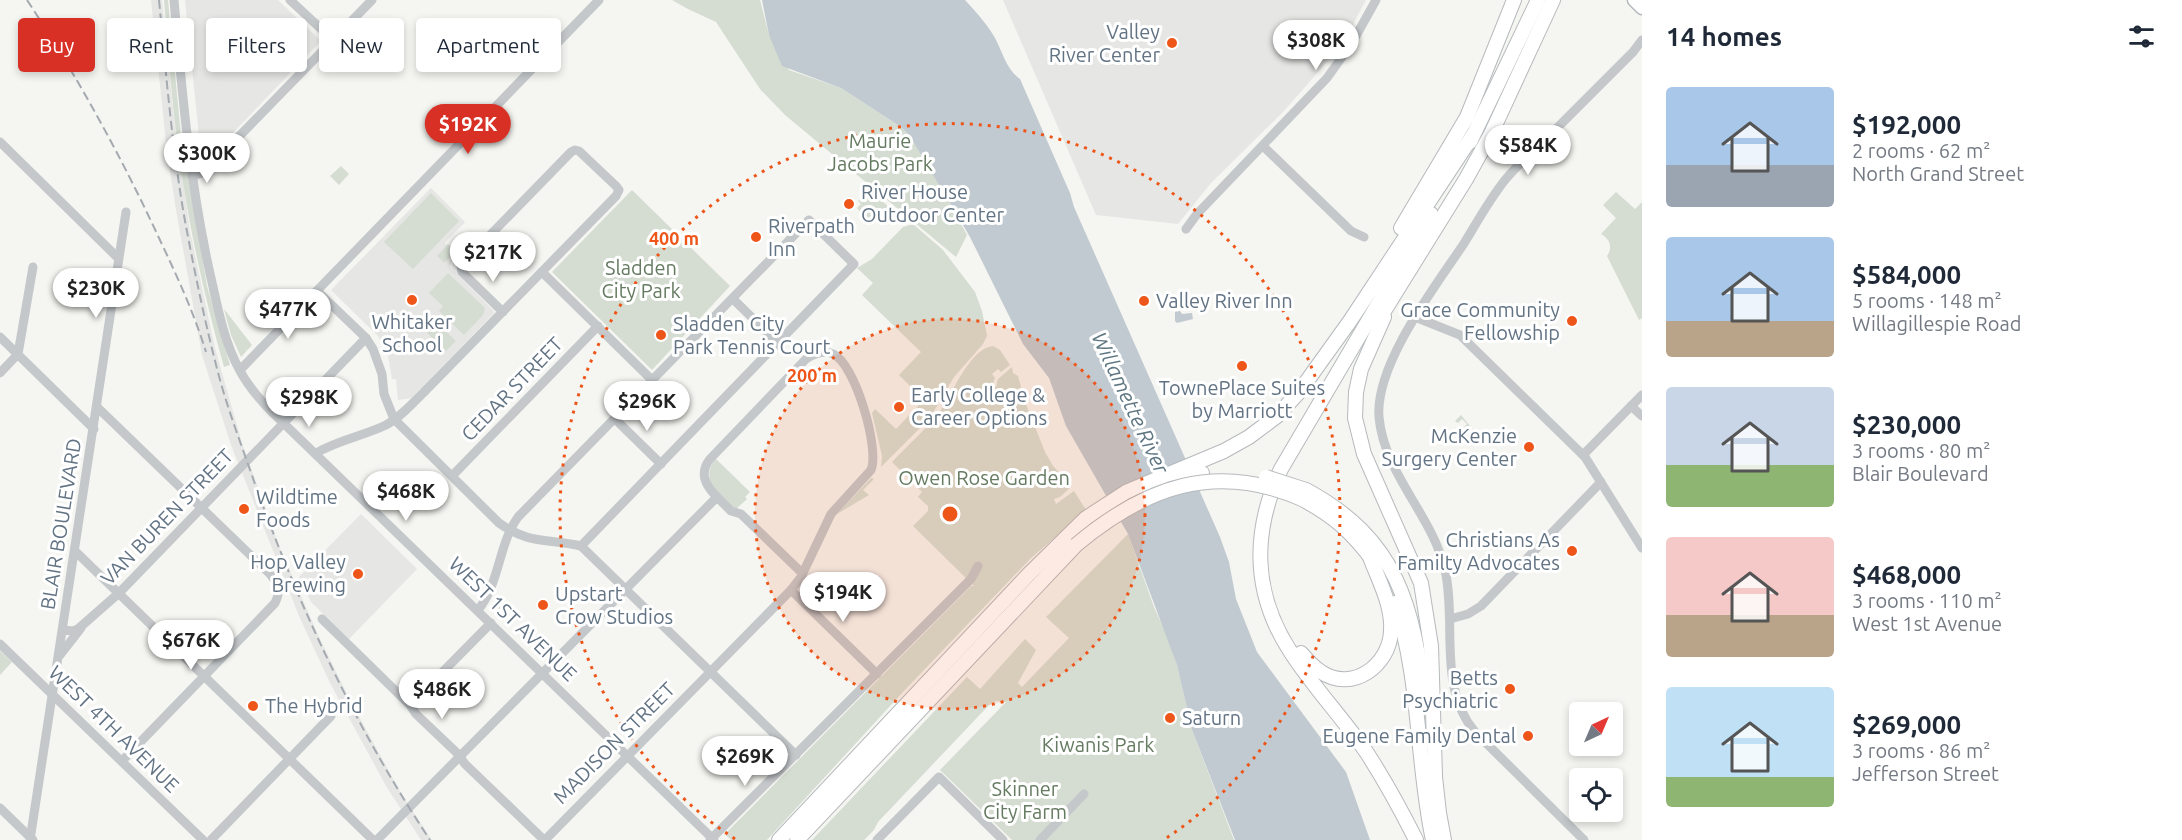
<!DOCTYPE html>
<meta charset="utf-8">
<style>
body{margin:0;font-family:Ubuntu,sans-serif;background:#f2f2f3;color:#1f2937;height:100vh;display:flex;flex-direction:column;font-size:22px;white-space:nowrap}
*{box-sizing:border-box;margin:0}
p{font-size:20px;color:#747a83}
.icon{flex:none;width:33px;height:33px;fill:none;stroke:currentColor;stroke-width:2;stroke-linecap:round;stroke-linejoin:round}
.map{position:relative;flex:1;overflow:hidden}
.panel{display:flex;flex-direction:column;background:#fff;width:540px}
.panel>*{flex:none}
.top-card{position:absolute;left:18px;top:18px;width:570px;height:54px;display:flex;gap:12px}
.needle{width:39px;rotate:44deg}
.tools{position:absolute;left:1569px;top:702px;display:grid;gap:12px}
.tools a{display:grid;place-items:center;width:54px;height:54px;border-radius:6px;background:#fff;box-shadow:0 3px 9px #0003;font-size:30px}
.price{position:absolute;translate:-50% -51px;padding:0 14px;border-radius:21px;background:#fff;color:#222;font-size:20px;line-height:39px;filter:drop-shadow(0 2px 3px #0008)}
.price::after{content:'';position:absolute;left:50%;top:36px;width:18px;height:14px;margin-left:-9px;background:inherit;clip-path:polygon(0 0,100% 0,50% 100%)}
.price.on{background:#d93025;color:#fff}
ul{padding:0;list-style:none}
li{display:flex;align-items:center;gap:18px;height:150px;padding:0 24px}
li span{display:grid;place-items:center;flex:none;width:168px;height:120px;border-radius:6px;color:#555}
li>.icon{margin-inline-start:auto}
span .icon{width:72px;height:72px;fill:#fffc;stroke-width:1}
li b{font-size:26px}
h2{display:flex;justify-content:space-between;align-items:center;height:72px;padding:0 24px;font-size:26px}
.pill{padding:0 21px;border-radius:6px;background:#fff;box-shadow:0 3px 9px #0003;font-size:21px;line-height:54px}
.pill.on{background:#d93025;color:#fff}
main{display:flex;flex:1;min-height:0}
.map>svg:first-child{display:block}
.built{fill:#e6e7e5}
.green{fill:#d5ddd2}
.water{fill:#c0cad0}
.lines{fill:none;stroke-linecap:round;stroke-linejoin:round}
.major-casing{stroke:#b5b9bd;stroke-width:15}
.highway-casing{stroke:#b6babd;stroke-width:16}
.minor{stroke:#c4c8cb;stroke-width:9}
.major{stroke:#fff;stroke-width:12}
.highway{stroke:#fff;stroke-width:14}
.rail{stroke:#a4aab0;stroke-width:2;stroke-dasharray:9 4.5;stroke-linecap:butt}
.highway-bridge-casing{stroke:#b6babd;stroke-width:16;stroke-linecap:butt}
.highway-bridge{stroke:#fff;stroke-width:14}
.ring{fill:none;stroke:#ee5519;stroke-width:3;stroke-dasharray:3 6}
.poi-dot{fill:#ee5519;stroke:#fff;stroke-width:2}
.labels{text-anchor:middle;stroke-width:6;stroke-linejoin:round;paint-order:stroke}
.poi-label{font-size:20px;fill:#627384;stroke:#fff;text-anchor:start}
.park-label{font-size:20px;fill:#657b61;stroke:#fff}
.street-label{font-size:20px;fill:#627384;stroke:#fff}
.water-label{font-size:21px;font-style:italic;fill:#5e7682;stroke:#fff}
.centre{fill:#ee5519;stroke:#fff;stroke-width:3}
.ring-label{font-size:18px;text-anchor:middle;font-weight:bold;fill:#ee5519;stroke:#fff;stroke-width:6;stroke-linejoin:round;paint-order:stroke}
</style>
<main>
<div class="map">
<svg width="1642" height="840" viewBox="0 0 1642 840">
<rect width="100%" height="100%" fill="#f5f5f1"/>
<g class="built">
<polygon points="151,0 162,0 175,127 190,231 215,348 242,443 279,546 320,639 351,702 401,793 432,840 421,840 386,786 330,683 299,616 231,445 202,355 176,210 167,152"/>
<polygon points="185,0 278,0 321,41 202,165"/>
<polygon points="1003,0 1366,0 1342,45 1282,113 1211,183 1178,224 1096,215"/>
<polygon points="431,188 465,222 445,243 457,256 451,263 450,267 493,310 494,313 412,398 398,400 396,379 392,379 388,356 378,336 331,290"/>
<polygon points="361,514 417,569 349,639 311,602 299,577"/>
</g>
<g class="green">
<path d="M164 0H168L181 136 207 286 230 365 224 367C201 285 183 200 174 115 170 77 167 38 164 0Z"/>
<polygon points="672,0 760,0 769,35 789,70 841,88 901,127 919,146 967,235 956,257 785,115 760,89 716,22 688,9"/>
<polygon points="341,166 349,174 339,185 330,176"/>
<polygon points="872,189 889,208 871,224 857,208 861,204 858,201"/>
<polygon points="632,190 730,286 652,370 552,272"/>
<path d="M1616 192 1635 209 1642 202V318L1639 320 1607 256C1613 247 1610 239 1601 234L1616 218 1603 205Z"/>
<polygon points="431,193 459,221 413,269 384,242"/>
<polygon points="913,224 943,250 975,292 982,311 987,336 983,344 954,377 930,418 881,467 882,456 872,413 875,409 896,429 924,400 899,375 921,352 862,295 873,283 857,268 872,259 903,227"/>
<polygon points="448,244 456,252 444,263 437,256"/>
<polygon points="448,273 485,308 483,315 464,335 439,311 443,306 429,293"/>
<polygon points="224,309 252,345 241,357 231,335"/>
<polygon points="428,314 456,341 446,351 418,324"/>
<path d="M993 346 1000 350 1010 365 1001 372 998 369 992 374 995 378 992 386 996 387 998 379 1012 367 1013 373 1018 376 1025 402 1045 452 1053 466 1072 486 1060 497 1054 499 1056 504 1074 491 1086 510 1030 559 902 693 767 840H731L725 834 971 586H974L913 526 928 511V506L918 497 922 492 892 462C907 446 924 431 938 414 951 398 969 348 993 346Z"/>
<polygon points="1461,415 1474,431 1464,441 1459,437 1463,433 1461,430 1467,424 1462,419 1458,423 1455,421"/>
<path d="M716 459 750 492 745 497 747 499 736 509C720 498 698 478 716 459Z"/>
<polygon points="871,478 874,479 863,490 869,495 837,514"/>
<polygon points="1128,534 1154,607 1168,638 1177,665 1192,730 1234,840 1012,840 940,770 1006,702 996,701 991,703 878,822 874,830 864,840 812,840 967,677 980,689 1025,639 1036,650 1018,683 1022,687 1069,638 1046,617"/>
<polygon points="823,573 815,583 821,589 826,583 836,593 821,608 804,592"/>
<polygon points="497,599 513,610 503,621 496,614"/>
<polygon points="0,651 12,662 0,675"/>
</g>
<g class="water">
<path d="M762 0H965C976 12 987 24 995 38 1003 53 1006 69 1020 79L1070 193 1074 207 1220 537 1229 562 1236 599 1257 652 1346 772 1370 840H1235L1192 730 1177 665 1128 534 1066 426 1049 378 1023 344 970 237 910 136 901 127 841 88 782 66 769 35Z"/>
<polygon points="1180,311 1182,314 1192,313 1193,319 1177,323 1175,321 1175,312"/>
</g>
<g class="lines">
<g class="major-casing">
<polyline id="major" points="1634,0 1642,8"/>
</g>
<g class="highway-casing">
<g id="highway">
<polyline points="1470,142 1538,0"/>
<polyline points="1401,228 1467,117 1514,0"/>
<polyline points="1384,317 1361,369 1356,392 1355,418 1364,454 1421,583 1431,646 1435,776"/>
<polyline points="1376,324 1466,179 1491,134 1553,0"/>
<polyline points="1175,479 1202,473"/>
<path d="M1306 490C1399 540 1413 607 1425 704"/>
<path d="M1302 499C1334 516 1353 533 1374 562"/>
<path d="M1395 603C1421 679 1416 762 1433 840"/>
<path d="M1301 653C1307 660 1313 667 1321 672 1353 693 1389 665 1391 632 1393 606 1379 581 1370 557"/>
<polyline points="1434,768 1439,813 1444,840"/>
<polyline points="779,840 1029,574 1086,518 1126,492 1224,451 1249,437 1277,416 1299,392 1350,321 1473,135"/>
<polyline points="797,840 1076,545"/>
<path d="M1416 840C1401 810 1385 781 1367 753 1343 718 1313 687 1290 651 1252 592 1252 532 1281 469L1431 214"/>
</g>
</g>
<g class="minor">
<path d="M174 0C182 93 190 186 211 278 218 309 224 341 239 369 248 386 260 400 273 413L714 840"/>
<polyline points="290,0 333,40"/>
<polyline points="0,142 118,258"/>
<polyline points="1263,146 1351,231 1364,237"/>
<polyline points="192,176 202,173 219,157 372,0"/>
<polyline points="1186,229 1197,214 1327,78 1352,43 1376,0"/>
<polyline points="542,272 653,381"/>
<path d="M317 291 366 338 373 349 382 374 384 394 394 419 499 523C530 545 547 538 581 546L796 755"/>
<polyline points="733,299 778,343"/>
<polyline points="1415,317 1460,335 1585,457 1642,548"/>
<polyline points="0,337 94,429"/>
<polyline points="240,370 599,0"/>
<polyline points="0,373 18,354 33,267"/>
<polyline points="1631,406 1642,416"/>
<path d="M97 407 270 574C278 584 281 591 275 603L122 761"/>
<polyline points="615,419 661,464"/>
<path d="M316 453C338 440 363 436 386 425 402 416 416 400 429 387L616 196 619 190 616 186 579 151 575 150 571 152 461 265 462 272 503 312"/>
<polyline points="1583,455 1642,395"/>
<polyline points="452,476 598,326"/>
<polyline points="717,497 731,511 741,514 802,573"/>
<polyline points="75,551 373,840"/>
<polyline points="791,590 877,674"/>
<path d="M478 610C500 583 498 545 518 517L809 220 854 264 581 546"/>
<polyline points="322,619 410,705 416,714 457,753 465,764 544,840"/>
<polyline points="1450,619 1468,614 1481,606 1601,482"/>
<polyline points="63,630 73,631 78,629 119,593 366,338"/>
<polyline points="0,644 203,840"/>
<polyline points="60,655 81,628"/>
<polyline points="410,705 491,623"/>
<polyline points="0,808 33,840"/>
<polyline points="30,840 126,212"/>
<polyline points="211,840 331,716"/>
<path d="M377 840 717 497C705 485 699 473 710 459L806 359C814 354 824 350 833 354 855 363 880 449 871 470L831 514 801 577 791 590 545 840"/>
<polyline points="710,840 971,579 978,566"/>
<polyline points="877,840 939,777 1003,840"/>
<polyline points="1040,840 1084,794"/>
<path d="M1584 840 1475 732C1437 687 1457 624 1445 570 1433 516 1384 474 1379 417 1375 365 1434 288 1463 245 1476 224 1489 200 1505 180 1517 165 1533 152 1546 139 1575 110 1604 81 1633 52L1642 40"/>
</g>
<use href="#major" class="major"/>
<use href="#highway" class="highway"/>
<g class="rail">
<path d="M27 0C77 76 121 156 159 238 177 276 194 313 206 352"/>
<path d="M159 0C166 73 172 148 185 221 195 274 206 328 220 380 230 416 244 452 256 487 301 612 357 730 430 840"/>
</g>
<g class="highway-bridge-casing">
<g id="highway-bridge">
<polyline points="1266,477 1306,490"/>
<path d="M1076 545C1145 487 1215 461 1302 499"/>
</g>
</g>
<use href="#highway-bridge" class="highway-bridge"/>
</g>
<circle cx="950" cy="514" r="195" fill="#ee5519" fill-opacity=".12"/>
<g class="ring">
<circle cx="950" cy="514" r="195"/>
<path d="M735 839A390 390 0 1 1 1165 839"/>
</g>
<g class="poi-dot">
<circle cx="1172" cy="43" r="6"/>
<circle cx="849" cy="204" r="6"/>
<circle cx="756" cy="237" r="6"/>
<circle cx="412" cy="300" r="6"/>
<circle cx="1144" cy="301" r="6"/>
<circle cx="1572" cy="321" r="6"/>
<circle cx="661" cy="335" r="6"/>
<circle cx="1242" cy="366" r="6"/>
<circle cx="899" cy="407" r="6"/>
<circle cx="1529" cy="447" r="6"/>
<circle cx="244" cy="509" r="6"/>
<circle cx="1572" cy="551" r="6"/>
<circle cx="358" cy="574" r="6"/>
<circle cx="543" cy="605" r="6"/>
<circle cx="1510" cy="689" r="6"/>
<circle cx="253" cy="706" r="6"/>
<circle cx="1170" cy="718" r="6"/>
<circle cx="1528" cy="736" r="6"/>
</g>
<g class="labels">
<g class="poi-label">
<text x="1160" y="39" text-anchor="end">Valley<tspan x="1160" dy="23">River Center</tspan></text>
<text x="861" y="199">River House<tspan x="861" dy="23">Outdoor Center</tspan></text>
<text x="768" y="233">Riverpath<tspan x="768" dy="23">Inn</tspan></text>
<text x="1156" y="308">Valley River Inn</text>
<text x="1560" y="317" text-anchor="end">Grace Community<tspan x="1560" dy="23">Fellowship</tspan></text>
<text x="412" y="329" text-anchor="middle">Whitaker<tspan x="412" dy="23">School</tspan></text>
<text x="673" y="331">Sladden City<tspan x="673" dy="23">Park Tennis Court</tspan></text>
<text x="1242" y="395" text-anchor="middle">TownePlace Suites<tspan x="1242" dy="23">by Marriott</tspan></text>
<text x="911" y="402">Early College &amp;<tspan x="911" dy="23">Career Options</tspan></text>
<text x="1517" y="443" text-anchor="end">McKenzie<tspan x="1517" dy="23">Surgery Center</tspan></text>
<text x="256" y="504">Wildtime<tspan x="256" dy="23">Foods</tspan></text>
<text x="1560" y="547" text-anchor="end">Christians As<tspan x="1560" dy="23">Familty Advocates</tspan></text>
<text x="346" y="569" text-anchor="end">Hop Valley<tspan x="346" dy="23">Brewing</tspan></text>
<text x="555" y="601">Upstart<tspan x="555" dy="23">Crow Studios</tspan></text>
<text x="1498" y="685" text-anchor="end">Betts<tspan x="1498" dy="23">Psychiatric</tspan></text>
<text x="265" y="713">The Hybrid</text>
<text x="1182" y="725">Saturn</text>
<text x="1516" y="743" text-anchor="end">Eugene Family Dental</text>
</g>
<g class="park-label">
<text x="880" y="148">Maurie<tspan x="880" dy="23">Jacobs Park</tspan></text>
<text x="641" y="275">Sladden<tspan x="641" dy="23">City Park</tspan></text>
<text x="984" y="485">Owen Rose Garden</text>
<text x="1098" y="752">Kiwanis Park</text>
<text x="1025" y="796">Skinner<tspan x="1025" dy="23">City Farm</tspan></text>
</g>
<g class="street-label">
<text transform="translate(512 389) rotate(-46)" y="7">CEDAR STREET</text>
<text transform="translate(167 517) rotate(-46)" y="7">VAN BUREN STREET</text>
<text transform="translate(61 524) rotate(-81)" y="7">BLAIR BOULEVARD</text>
<text transform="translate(513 619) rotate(44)" y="7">WEST 1ST AVENUE</text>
<text transform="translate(114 729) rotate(44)" y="7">WEST 4TH AVENUE</text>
<text transform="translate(614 743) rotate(-45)" y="7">MADISON STREET</text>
</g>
<g class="water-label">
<text transform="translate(1130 403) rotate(65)" y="7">Willamette River</text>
</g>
</g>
<circle cx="950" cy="514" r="9" class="centre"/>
<g class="ring-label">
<text x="674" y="245">400 m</text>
<text x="812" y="382">200 m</text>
</g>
</svg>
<div class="tools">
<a><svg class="needle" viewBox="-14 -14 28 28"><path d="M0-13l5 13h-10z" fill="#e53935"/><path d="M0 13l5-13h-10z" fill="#747a83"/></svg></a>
<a><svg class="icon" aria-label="locate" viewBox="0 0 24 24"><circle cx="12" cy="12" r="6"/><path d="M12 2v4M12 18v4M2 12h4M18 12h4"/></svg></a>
</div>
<b class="price" style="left:1316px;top:71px">$308K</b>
<b class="price on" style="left:468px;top:155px">$192K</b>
<b class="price" style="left:1528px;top:176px">$584K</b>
<b class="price" style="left:207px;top:184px">$300K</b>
<b class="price" style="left:493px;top:283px">$217K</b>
<b class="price" style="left:96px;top:319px">$230K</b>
<b class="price" style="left:288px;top:340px">$477K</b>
<b class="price" style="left:309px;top:428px">$298K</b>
<b class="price" style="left:647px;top:432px">$296K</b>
<b class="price" style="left:406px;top:522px">$468K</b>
<b class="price" style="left:843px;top:623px">$194K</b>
<b class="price" style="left:191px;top:671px">$676K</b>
<b class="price" style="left:442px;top:720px">$486K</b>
<b class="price" style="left:745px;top:787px">$269K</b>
<div class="top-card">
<a class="pill on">Buy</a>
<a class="pill">Rent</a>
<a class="pill">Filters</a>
<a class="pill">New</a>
<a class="pill">Apartment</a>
</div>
</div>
<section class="panel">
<h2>14 homes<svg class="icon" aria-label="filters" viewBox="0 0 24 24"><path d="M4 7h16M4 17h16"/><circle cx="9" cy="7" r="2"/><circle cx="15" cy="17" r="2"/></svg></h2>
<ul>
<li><span style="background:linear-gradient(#a9c7e8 65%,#9aa5b1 0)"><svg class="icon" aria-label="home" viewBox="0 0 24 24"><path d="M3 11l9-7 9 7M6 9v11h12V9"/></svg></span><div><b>$192,000</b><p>2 rooms · 62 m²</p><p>North Grand Street</p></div></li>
<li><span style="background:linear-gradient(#a9c7e8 70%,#b9a48a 0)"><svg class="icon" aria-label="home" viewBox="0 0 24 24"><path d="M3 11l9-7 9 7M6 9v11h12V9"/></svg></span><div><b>$584,000</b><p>5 rooms · 148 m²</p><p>Willagillespie Road</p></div></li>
<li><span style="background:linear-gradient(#c9d6e8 65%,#8fb573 0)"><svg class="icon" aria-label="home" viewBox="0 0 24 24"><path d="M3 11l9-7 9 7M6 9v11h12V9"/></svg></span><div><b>$230,000</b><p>3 rooms · 80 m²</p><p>Blair Boulevard</p></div></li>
<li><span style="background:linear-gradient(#f6c9c9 65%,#b9a48a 0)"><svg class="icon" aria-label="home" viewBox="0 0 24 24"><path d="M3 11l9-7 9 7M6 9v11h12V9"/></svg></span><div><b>$468,000</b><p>3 rooms · 110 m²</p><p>West 1st Avenue</p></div></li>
<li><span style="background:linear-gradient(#bfe0f5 75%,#8fb573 0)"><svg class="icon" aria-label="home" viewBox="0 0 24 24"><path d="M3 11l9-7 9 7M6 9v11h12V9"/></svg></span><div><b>$269,000</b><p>3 rooms · 86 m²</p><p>Jefferson Street</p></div></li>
</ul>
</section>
</main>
